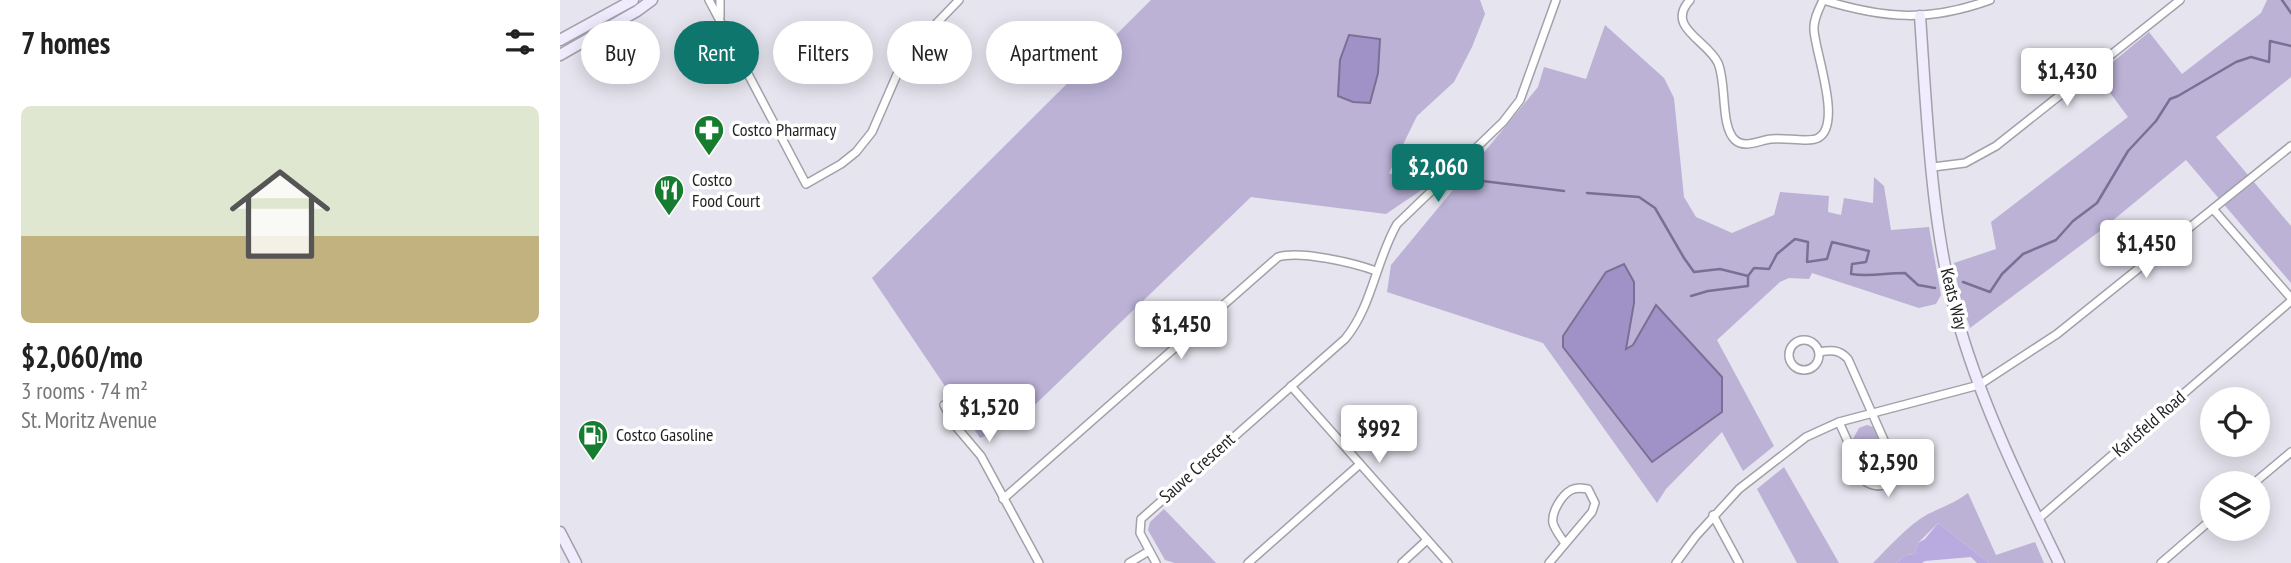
<!DOCTYPE html>
<meta charset="utf-8">
<style>
body{margin:0;font-family:"PT Sans Narrow",sans-serif;background:#f6f6f6;color:#222;height:100vh;display:flex;flex-direction:column;font-size:26px;white-space:nowrap}
*{box-sizing:border-box;margin:0}
p{font-size:23px;color:#767676}
.icon{flex:none;width:38px;height:38px;fill:none;stroke:currentColor;stroke-width:2;stroke-linecap:round;stroke-linejoin:round}
.map{position:relative;flex:1;overflow:hidden}
.drawer{display:flex;flex-direction:column;background:#fff;width:560px}
.drawer>*{flex:none}
.guide{position:absolute;left:21px;top:21px;width:665px;height:63px;display:flex;gap:14px}
.buttons{position:absolute;left:1640px;top:387px;display:grid;gap:14px}
.buttons a{display:grid;place-items:center;width:70px;height:70px;border-radius:50%;background:#fff;box-shadow:0 4px 18px #0003;font-size:35px}
.price{position:absolute;translate:-50% -60px;padding:0 16px;border-radius:7px;background:#fff;color:#222;font-size:23px;line-height:46px;filter:drop-shadow(0 2px 4px #0008)}
.price::after{content:'';position:absolute;left:50%;top:42px;width:21px;height:16px;margin-left:-10px;background:inherit;clip-path:polygon(0 0,100% 0,50% 100%)}
.price.active{background:#0f766e;color:#fff}
ul{padding:0;list-style:none}
li{display:grid;align-content:center;gap:14px;height:371px;padding:0 21px}
li span{display:grid;place-items:center;height:217px;border-radius:10px;color:#555}
li>.icon{margin-inline-start:auto}
span .icon{width:126px;height:126px;fill:#fffc;stroke-width:1}
li b{font-size:30px}
h2{display:flex;justify-content:space-between;align-items:center;height:84px;padding:0 21px;font-size:30px}
.chip{padding:0 24px;border-radius:32px;background:#fff;box-shadow:0 4px 18px #0003;font-size:24px;line-height:63px}
.chip.active{background:#0f766e;color:#fff}
main{display:flex;flex:1;min-height:0}
.map>svg:first-child{display:block}
.green{fill:#bbb2d6;fill-rule:evenodd}
.forest{fill:#b9abe0}
.water{fill:#a092c6;stroke:#7a7095;stroke-width:2}
.lines{fill:none;stroke-linecap:round;stroke-linejoin:round}
.stream{stroke:#7a7095;stroke-width:2.5}
.street-casing{stroke:#a2a0a9;stroke-width:10}
.secondary-casing{stroke:#a2a0a9;stroke-width:13}
.street{stroke:#fff;stroke-width:7}
.secondary{stroke:#f0ecfd;stroke-width:10}
.labels{text-anchor:middle;stroke-width:7;stroke-linejoin:round;paint-order:stroke}
.poi-label{font-size:18px;fill:#201f22;stroke:#fff;text-anchor:start}
.street-label{font-size:18px;fill:#201f22;stroke:#fff}
</style>
<main>
<section class="drawer">
<h2>7 homes<svg class="icon" aria-label="filters" viewBox="0 0 24 24"><path d="M4 7h16M4 17h16"/><circle cx="9" cy="7" r="2"/><circle cx="15" cy="17" r="2"/></svg></h2>
<ul>
<li><span style="background:linear-gradient(#dfe7d0 60%,#c2b280 0)"><svg class="icon" aria-label="home" viewBox="0 0 24 24"><path d="M3 11l9-7 9 7M6 9v11h12V9"/></svg></span><div><b>$2,060/mo</b><p>3 rooms · 74 m²</p><p>St. Moritz Avenue</p></div></li>
</ul>
</section>
<div class="map">
<svg width="1731" height="563" viewBox="0 0 1731 563">
<rect width="100%" height="100%" fill="#e6e4ee"/>
<g class="green">
<polygon points="591,0 920,0 925,14 912,47 894,82 857,116 829,173 863,189 826,214 691,197 457,422 420,438 312,278"/>
<polygon points="1707,0 1731,0 1731,77 1656,137 1731,226 1731,283 1626,160 1540,231 1410,328 1400,298 1394,263 1436,249 1431,222 1568,117 1537,75 1589,32 1622,74 1701,13"/>
<path d="M1045 25 1104 78 1114 98 1124 197 1136 217 1172 233 1214 215 1220 192 1269 196 1268 212 1281 215 1284 198 1313 203 1314 177 1324 186 1331 230 1369 227 1381 295 1376 304 1359 308 1252 273 1249 279 1229 278 1220 282 1157 340 1214 446 1183 471 1162 432 1106 489 1097 503 983 343 827 292 831 265 978 87 984 67 1026 79ZM1064 264 1074 282 1066 350 1073 345 1096 306 1092 462 1046 272Z"/>
<path d="M1307 425 1313 427 1316 432 1330 465V471L1322 480C1303 481 1298 453 1293 439L1299 428Z"/>
<polygon points="1224,467 1279,563 1237,563 1197,489"/>
<path d="M1408 493 1436 555 1475 542 1484 563H1429L1378 523 1358 543 1355 554 1346 555 1336 563H1313C1330 546 1347 526 1368 514 1382 507 1395 503 1408 493Z"/>
<polygon points="604,509 656,563 615,563 605,560 588,530 590,522"/>
</g>
<polygon class="forest" points="1378,523 1429,563 1417,563 1411,557 1365,561 1362,563 1336,563 1346,555 1355,554 1358,543 1365,539"/>
<g class="water">
<polygon points="789,35 820,39 818,73 810,103 793,102 778,96 780,60"/>
<polygon points="1064,264 1074,282 1074,303 1066,349 1073,345 1096,305 1162,377 1162,412 1092,462 1003,347 1003,336 1046,272"/>
</g>
<g class="lines">
<g class="stream">
<polyline points="1722,0 1731,13"/>
<polyline points="914,180 1004,191"/>
<polyline points="1027,193 1079,197 1095,208 1124,258 1134,272 1160,269 1188,276"/>
<polyline points="1403,282 1430,292 1442,274 1463,254 1496,240 1513,221 1537,203 1568,151 1596,121 1610,99 1618,96 1676,62 1691,57 1709,62 1710,41 1731,46"/>
<path d="M1131 296 1148 291 1188 286V276L1194 268 1209 269 1217 254 1235 239 1248 242 1247 262 1267 259 1272 242 1309 251 1306 262 1292 264 1291 274C1309 277 1326 273 1345 273L1358 285 1375 288"/>
</g>
<g class="street-casing">
<g id="street">
<polyline points="149,0 246,184 281,164 296,152 312,132 345,56 399,0"/>
<polyline points="160,0 160,17"/>
<path d="M1130 0C1105 27 1147 40 1158 63 1167 84 1160 126 1175 140 1185 149 1200 140 1211 139 1224 137 1249 143 1258 138 1283 125 1255 52 1254 30 1253 20 1259 9 1263 0 1325 19 1369 22 1430 0"/>
<polyline points="1373,167 1405,163 1436,146 1620,0"/>
<polyline points="1653,209 1731,298"/>
<circle cx="1244" cy="355" r="15"/>
<path d="M1259 352C1271 350 1279 349 1288 359L1335 465C1336 483 1322 491 1306 482L1279 422"/>
<polyline points="731,386 888,563"/>
<polyline points="384,405 393,423 421,456 479,563"/>
<polyline points="1694,483 1731,452"/>
<path d="M443 499 718 257C740 250 794 263 816 271"/>
<polyline points="1153,515 1179,563"/>
<polyline points="1478,519 1731,301"/>
<polyline points="569,563 589,551"/>
<path d="M596 563 580 533 581 519 785 339C812 307 816 260 837 224L943 122 960 100 996 0"/>
<polyline points="688,563 800,464"/>
<polyline points="842,563 867,540"/>
<path d="M989 563 1032 512 1035 503 1028 489C1022 488 1017 487 1011 490 1002 495 991 512 993 523 995 530 1000 536 1004 542"/>
<polyline points="1116,563 1136,536 1179,489 1246,437 1279,422 1419,385 1497,334 1731,146"/>
<polyline points="1601,563 1652,519"/>
</g>
</g>
<g class="secondary-casing">
<g id="secondary">
<path d="M1360 16C1367 115 1371 233 1400 328 1424 409 1462 487 1499 563"/>
<polyline points="0,40 73,0"/>
<polyline points="0,55 77,11 92,0"/>
<polyline points="0,532 16,563"/>
</g>
</g>
<use href="#street" class="street"/>
<use href="#secondary" class="secondary"/>
</g>
<defs>
<g id="pharmacy-pin" transform="scale(1.575)"><path d="M0 17L-7.5 6A9.5 9.5 0 1 1 7.5 6Z" fill="#167c2f" stroke="#fff"/><path d="M-2-6h4v4h4v4h-4v4h-4v-4h-4v-4h4Z" fill="#fff"/></g>
<g id="restaurant-pin" transform="scale(1.575)"><path d="M0 17L-7.5 6A9.5 9.5 0 1 1 7.5 6Z" fill="#167c2f" stroke="#fff"/><path d="M-5-6h1v4h1v-4h1v4h1v-4h1v5L-1.5 .5V6h-2V.5L-5-1ZM5-6V6H3V1.5H1.5Q1.5-4 5-6Z" fill="#fff"/></g>
<g id="fuel-pin" transform="scale(1.575)"><path d="M0 17L-7.5 6A9.5 9.5 0 1 1 7.5 6Z" fill="#167c2f" stroke="#fff"/><path d="M-5.5-6h7V0h2V4h1.3V-2.5L3-4.5l.8-.8L6-3V5H2.5V1h-1V6h-7ZM-4.2-4.7v3.2H.2V-4.7Z" fill="#fff"/></g>
</defs>
<g fill-rule="evenodd">
<use href="#pharmacy-pin" x="149" y="130"/>
<use href="#restaurant-pin" x="109" y="190"/>
<use href="#fuel-pin" x="33" y="435"/>
</g>
<g class="labels">
<g class="poi-label">
<text x="172" y="136">Costco Pharmacy</text>
<text x="132" y="186">Costco<tspan x="132" dy="21">Food Court</tspan></text>
<text x="56" y="441">Costco Gasoline</text>
</g>
<g class="street-label">
<text transform="translate(1394 299) rotate(76)" y="6">Keats Way</text>
<text transform="translate(1589 424) rotate(-41)" y="6">Karlsfeld Road</text>
<text transform="translate(637 468) rotate(-42)" y="6">Sauve Crescent</text>
</g>
</g>
</svg>
<div class="buttons">
<a><svg class="icon" aria-label="locate" viewBox="0 0 24 24"><circle cx="12" cy="12" r="6"/><path d="M12 2v4M12 18v4M2 12h4M18 12h4"/></svg></a>
<a><svg class="icon" aria-label="layers" viewBox="0 0 24 24"><path d="M12 4l9 5-9 5-9-5zM3 14l9 5 9-5"/></svg></a>
</div>
<b class="price" style="left:1507px;top:108px">$1,430</b>
<b class="price active" style="left:878px;top:204px">$2,060</b>
<b class="price" style="left:1586px;top:280px">$1,450</b>
<b class="price" style="left:621px;top:361px">$1,450</b>
<b class="price" style="left:429px;top:444px">$1,520</b>
<b class="price" style="left:819px;top:465px">$992</b>
<b class="price" style="left:1328px;top:499px">$2,590</b>
<div class="guide">
<a class="chip">Buy</a>
<a class="chip active">Rent</a>
<a class="chip">Filters</a>
<a class="chip">New</a>
<a class="chip">Apartment</a>
</div>
</div>
</main>
